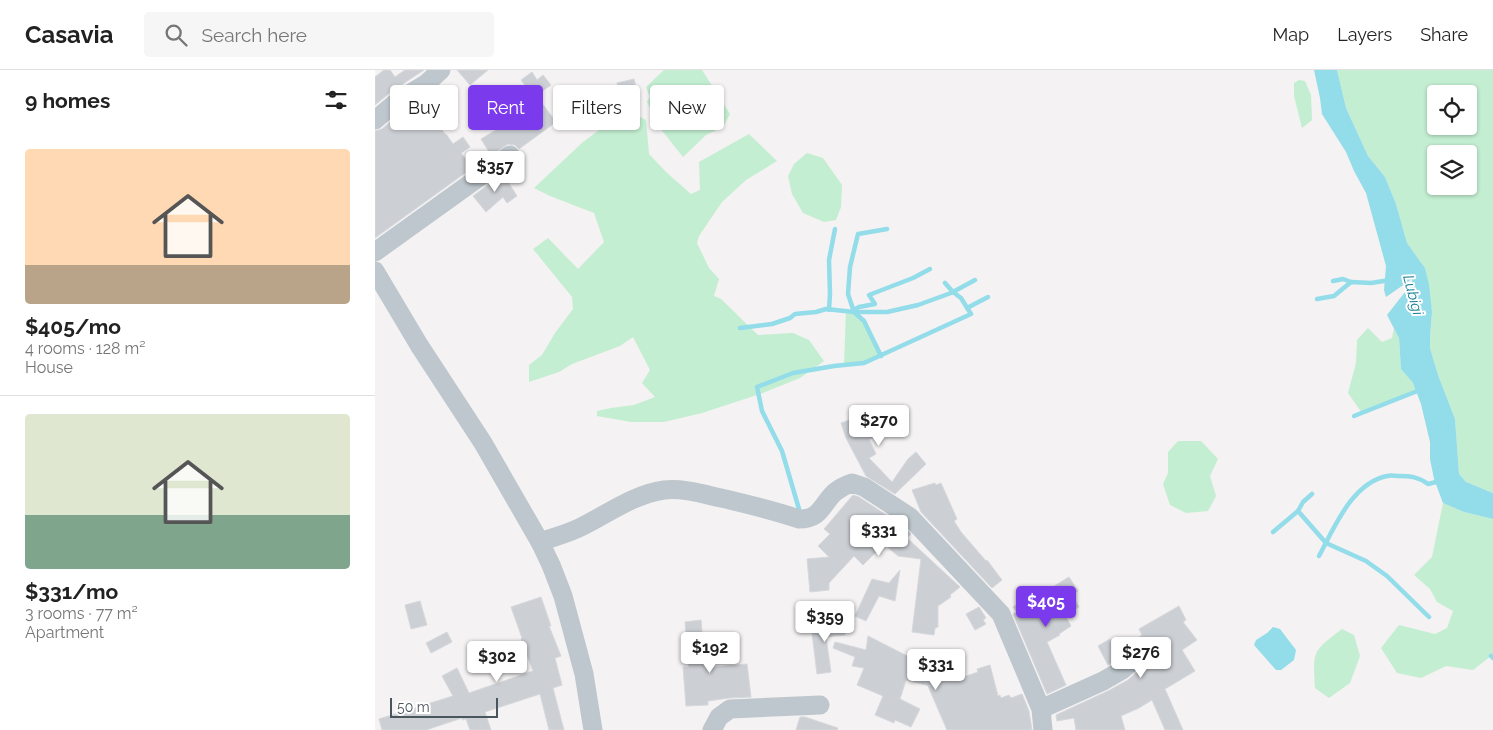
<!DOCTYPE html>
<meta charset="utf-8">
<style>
body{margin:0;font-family:Raleway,sans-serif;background:#f6f6f6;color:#222;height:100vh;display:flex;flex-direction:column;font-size:19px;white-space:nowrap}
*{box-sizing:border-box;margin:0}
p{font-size:16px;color:#767676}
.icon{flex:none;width:28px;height:28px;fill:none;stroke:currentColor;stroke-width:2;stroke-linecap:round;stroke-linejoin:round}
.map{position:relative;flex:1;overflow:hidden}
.sheet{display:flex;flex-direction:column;background:#fff;width:375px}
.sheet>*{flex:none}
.guide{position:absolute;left:15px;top:15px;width:475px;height:45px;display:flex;gap:10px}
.tools{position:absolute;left:1052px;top:15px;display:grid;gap:10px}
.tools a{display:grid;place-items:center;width:50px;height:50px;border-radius:5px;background:#fff;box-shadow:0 1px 4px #0004;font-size:25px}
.scale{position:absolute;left:15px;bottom:12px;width:108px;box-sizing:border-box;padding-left:5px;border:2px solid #4a565e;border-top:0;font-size:14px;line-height:18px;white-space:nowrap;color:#4a565e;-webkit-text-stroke:4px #fff;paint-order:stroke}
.price{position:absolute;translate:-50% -42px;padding:0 11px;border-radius:5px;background:#fff;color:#222;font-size:16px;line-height:32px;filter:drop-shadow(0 1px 2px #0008)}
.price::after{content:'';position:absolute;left:50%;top:30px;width:15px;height:11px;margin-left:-8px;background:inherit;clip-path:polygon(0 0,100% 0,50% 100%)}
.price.selected{background:#7c3aed;color:#fff}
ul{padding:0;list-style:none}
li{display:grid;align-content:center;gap:10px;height:265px;padding:0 25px}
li+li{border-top:1px solid #e0e0e0}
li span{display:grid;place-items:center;height:155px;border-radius:5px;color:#555}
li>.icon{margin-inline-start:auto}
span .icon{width:90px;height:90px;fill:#fffc;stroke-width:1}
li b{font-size:21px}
h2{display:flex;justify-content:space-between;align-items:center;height:60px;padding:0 25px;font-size:21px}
.tag{padding:0 18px;border-radius:5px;background:#fff;box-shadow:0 1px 4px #0004;font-size:18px;line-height:45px}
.tag.selected{background:#7c3aed;color:#fff}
header{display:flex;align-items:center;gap:30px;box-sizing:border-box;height:70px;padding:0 25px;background:#fff;border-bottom:1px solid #e0e0e0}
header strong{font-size:24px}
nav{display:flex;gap:28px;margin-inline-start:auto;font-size:18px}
.search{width:350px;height:45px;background:#f6f6f6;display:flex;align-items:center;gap:12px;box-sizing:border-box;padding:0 18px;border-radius:5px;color:#767676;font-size:19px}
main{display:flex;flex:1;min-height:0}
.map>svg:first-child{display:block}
.green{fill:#c3eed1;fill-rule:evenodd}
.water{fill:#93dce9}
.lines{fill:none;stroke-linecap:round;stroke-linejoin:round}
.stream{stroke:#93dce9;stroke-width:4.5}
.building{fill:#cccfd4;stroke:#d6d8dc}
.minor{stroke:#bec7cd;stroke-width:19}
.labels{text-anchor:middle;stroke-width:4;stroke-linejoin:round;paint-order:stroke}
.water-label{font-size:15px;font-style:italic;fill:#147e91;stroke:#fff}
</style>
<header>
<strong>Casavia</strong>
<div class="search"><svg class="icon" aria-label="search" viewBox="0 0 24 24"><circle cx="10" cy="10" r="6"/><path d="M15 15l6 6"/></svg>Search here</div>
<nav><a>Map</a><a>Layers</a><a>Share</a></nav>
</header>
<main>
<section class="sheet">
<h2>9 homes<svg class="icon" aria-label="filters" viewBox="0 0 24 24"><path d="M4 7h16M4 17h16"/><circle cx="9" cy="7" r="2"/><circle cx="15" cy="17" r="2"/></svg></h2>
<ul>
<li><span style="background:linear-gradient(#ffd9b3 75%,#b9a48a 0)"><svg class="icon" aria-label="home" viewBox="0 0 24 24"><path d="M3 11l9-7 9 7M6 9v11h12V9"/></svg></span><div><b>$405/mo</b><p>4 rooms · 128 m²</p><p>House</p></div></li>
<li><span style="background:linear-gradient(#dfe7d0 65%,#7fa58c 0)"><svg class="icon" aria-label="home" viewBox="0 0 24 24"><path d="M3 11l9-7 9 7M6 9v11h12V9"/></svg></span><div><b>$331/mo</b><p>3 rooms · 77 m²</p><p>Apartment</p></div></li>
</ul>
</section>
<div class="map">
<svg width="1118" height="660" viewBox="0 0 1118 660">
<rect width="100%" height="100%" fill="#f4f2f2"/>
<g class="green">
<polygon points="289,0 327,0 355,44 348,57 331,65 308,87 285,58 272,32 275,27 271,17"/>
<path d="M962 0H1118V423L1091 412 1084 404 1080 349 1063 305 1055 278V267L1057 242 1050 198 1032 173 1021 134 1010 107 993 86 971 38ZM1061 24H1094V56H1061ZM1061 84H1094V116H1061Z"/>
<polygon points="924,10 930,11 936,25 937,50 927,58 919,26 919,13"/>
<polygon points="251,40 271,50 274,84 291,102 316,124 325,120 324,92 374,64 402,91 371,110 347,132 324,166 322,173 334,198 344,209 339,226 346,229 383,265 418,263 434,270 449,291 425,308 385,324 327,343 289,352 256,352 222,346 222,341 236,338 259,335 280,327 267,313 275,300 258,267 245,276 197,294 184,302 154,312 154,295 167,285 180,263 198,239 197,227 158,179 173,168 203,199 229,172 219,143 175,126 159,118 208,72"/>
<polygon points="432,83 448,88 467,115 466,137 461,150 449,152 428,143 417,124 413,106 419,94"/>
<path d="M471 241C492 244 498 269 506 286L489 293 469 295Z"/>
<polygon points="993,258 1007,272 1017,268 1019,258 1024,268 1026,299 1038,313 1042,322 987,343 973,323 981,293 982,270"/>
<polygon points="803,371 826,371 843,389 835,406 841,426 833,441 811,443 795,435 788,414 793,403 793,382"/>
<polygon points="1068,433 1089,442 1118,449 1118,588 1116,586 1098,600 1071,596 1046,608 1022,603 1006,578 1024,555 1060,564 1072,558 1078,541 1062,532 1055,519 1039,505 1057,487"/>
<path d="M967 559 979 565 985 586 975 613 954 628 940 618C938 580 937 582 967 559Z"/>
</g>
<g class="water">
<polygon points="939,0 962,0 971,38 993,86 1010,107 1021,134 1032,173 1050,198 1054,215 1057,242 1055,267 1055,278 1063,305 1080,349 1084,404 1091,412 1118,423 1118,449 1089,442 1068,433 1059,409 1055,389 1055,372 1046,334 1038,313 1026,299 1024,268 1012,245 1037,213 1037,209 1011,227 1009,220 1011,196 991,123 979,101 971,82 947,44 945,28"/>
<polygon points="898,557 905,559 921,580 919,590 906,600 901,600 879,575 881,570 892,563"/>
</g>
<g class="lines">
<g class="stream">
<polyline points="958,211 968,209 976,212"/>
<polyline points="942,229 959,226 976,212 996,213 1015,210"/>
<polyline points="592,238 613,227"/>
<polyline points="454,240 455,224 454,190 460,159"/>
<polyline points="478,240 484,237 500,234 494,225 538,208 555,199"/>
<polyline points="365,258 397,254 415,248 420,244 441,242 451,239 479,242 512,242 543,235 576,223 600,210"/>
<polyline points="506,286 489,251 479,242 473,224 475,197 483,164 512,159"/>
<polyline points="979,346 1045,320"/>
<polyline points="937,424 928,432 923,441 951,473 991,491 1012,506 1054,547"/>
<polyline points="424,439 407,381 387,341 382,317 418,303 459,296 489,293 596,244 586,228 578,222 570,213"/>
<polyline points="898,462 923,441"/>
<path d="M944 486C959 458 977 413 1012 406 1016 405 1020 406 1024 406 1035 406 1044 407 1053 414L1065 411"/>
<polyline points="1116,586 1118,588"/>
</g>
</g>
<g class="building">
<polygon points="9,0 15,0 20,7 30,0 49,0 17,21 0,35 0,7"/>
<polygon points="82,0 113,0 95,15"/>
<polygon points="157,2 162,10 168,5 176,15 159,27 146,10"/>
<polygon points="259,9 262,21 245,26 242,13"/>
<polygon points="128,25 143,43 163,28 181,52 144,79 140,75 133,74 116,85 106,69 126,57 111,40"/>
<polygon points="46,30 70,64 71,64 78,74 88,67 95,77 86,83 97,98 0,168 0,61 7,59 31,39"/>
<polygon points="128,104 142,126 132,133 128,127 111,142 98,126"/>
<polygon points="516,336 528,359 494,369 501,384 494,388 517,412 533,389 541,382 551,394 520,424 491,406 471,368 466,353 503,340"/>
<polygon points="560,413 561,415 566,413 582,449 579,451 586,462 611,491 612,490 627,510 617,518 546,442 537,420"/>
<polygon points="478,425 484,427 528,456 536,464 532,468 585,517 575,525 576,527 563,536 563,557 560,558 559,565 537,562 546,489 523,486 509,474 488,495 479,486 454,513 454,520 435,522 432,489 454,487 443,476 455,464 449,459"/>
<polygon points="525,500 520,531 504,526 491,551 480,546 497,509 514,513"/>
<polygon points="694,507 703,521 697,525 704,537 690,545 696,556 684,564 685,565 672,572 691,615 672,624 638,544 642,542 638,537 658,524 660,528"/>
<polygon points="166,527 176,556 174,556 186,586 180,588 187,615 178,618 189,660 174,660 165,624 110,642 116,660 95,660 91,649 87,650 87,648 51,660 7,660 4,649 78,626 67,606 82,598 94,623 158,601 146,569 147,568 136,537"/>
<polygon points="45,531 52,555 36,559 30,535"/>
<polygon points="804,536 811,550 808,552 822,570 807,580 820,601 790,619 808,660 790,660 777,630 764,638 746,646 750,660 701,660 699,648 682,651 681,645 733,621 753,610 778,587 782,582 782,576 779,571 774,568 768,568 764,571 740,591 733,595 723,576 735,569 737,574 743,571 747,579 767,565 764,559"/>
<polygon points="604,537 611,548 608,550 611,554 600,560 591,544"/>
<polygon points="326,550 330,598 372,594 376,627 354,628 333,631 333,635 311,636 308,597 314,597 310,552"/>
<polygon points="464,551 469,554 470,565 451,567 456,602 442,604 436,555"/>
<polygon points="72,562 77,572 56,583 51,573"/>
<polygon points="493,566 548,594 549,587 563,588 560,608 557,615 576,607 577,611 603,602 602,599 615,595 623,626 625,625 626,628 634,625 636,628 647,624 654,641 657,660 572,660 553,616 555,616 531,610 525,629 545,639 536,657 520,650 519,653 500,645 508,626 482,615 489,598 477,596 480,587 458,578 460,572 491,580"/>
<polygon points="425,647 430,647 463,658 462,660 421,660"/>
</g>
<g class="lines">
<g class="minor">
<polyline points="0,50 24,30 52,13 66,0"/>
<polyline points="0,182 135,85"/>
<polyline points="0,201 44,275 108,373 165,472 176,495 188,526 209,604 218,660"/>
<path d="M165 472C179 467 195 463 208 456 234 443 260 424 289 420 308 418 328 424 346 428 372 434 398 440 424 449 446 449 446 435 460 422 465 418 471 415 477 413L489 417 535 447 626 544 666 639 668 660"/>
<polyline points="666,639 728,611 747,600 771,579"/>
<polyline points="337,660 344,647 355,639 445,635"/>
</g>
</g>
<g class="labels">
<g class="water-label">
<text transform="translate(1038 225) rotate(75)" y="5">Lubigi</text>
</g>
</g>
</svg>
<div class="tools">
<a><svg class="icon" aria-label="locate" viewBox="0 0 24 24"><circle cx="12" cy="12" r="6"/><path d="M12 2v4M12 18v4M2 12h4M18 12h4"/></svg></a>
<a><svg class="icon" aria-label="layers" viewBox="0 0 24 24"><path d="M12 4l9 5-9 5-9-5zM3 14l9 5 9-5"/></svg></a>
</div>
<div class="scale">50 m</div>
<b class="price" style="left:120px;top:123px">$357</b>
<b class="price" style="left:504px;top:377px">$270</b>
<b class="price" style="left:504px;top:487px">$331</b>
<b class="price selected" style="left:671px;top:558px">$405</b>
<b class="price" style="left:450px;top:573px">$359</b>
<b class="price" style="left:335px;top:604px">$192</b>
<b class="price" style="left:766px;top:609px">$276</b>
<b class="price" style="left:122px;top:613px">$302</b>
<b class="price" style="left:561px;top:621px">$331</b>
<div class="guide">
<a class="tag">Buy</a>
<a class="tag selected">Rent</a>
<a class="tag">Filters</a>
<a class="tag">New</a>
</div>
</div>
</main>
